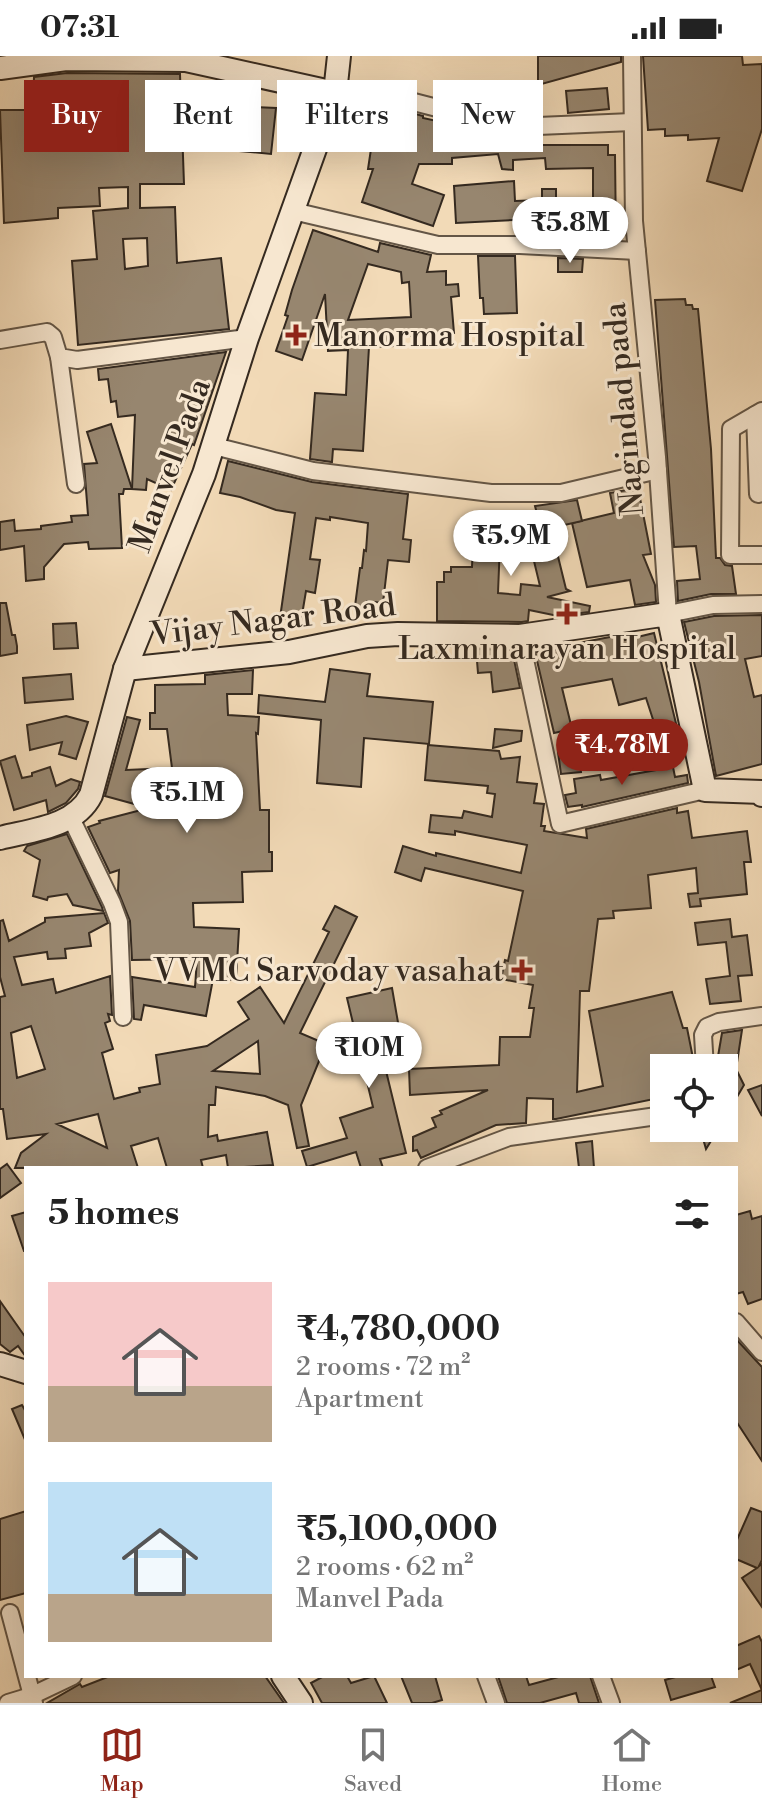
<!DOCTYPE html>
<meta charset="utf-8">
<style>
body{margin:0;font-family:"Libre Bodoni",serif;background:#f2f2f2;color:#222;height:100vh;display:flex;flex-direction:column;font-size:30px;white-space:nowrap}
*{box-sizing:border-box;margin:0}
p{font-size:26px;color:#767676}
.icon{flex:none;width:44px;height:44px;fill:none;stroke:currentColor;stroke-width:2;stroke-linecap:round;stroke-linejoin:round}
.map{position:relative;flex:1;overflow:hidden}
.sheet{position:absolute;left:24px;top:1110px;width:714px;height:512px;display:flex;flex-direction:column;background:#fff;border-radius:0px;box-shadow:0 8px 32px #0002}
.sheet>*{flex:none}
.guide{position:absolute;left:24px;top:24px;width:714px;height:72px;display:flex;gap:16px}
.buttons{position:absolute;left:650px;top:998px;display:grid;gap:16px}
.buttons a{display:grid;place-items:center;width:88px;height:88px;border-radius:0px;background:#fff;box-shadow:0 8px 32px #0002;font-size:40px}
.price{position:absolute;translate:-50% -68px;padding:0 18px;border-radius:28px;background:#fff;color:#222;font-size:26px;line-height:52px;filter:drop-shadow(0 2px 4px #0008)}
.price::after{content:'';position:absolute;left:50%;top:48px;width:24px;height:18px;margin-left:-12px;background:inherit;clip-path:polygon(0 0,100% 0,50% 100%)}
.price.active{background:#8f2418;color:#fff}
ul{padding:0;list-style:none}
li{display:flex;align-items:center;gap:24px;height:200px;padding:0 24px}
li span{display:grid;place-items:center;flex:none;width:224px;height:160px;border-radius:0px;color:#555}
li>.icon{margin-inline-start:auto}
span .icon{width:96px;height:96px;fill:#fffc;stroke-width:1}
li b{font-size:34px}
h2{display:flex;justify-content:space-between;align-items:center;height:96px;padding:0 24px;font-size:34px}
.tag{padding:0 28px;border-radius:0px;background:#fff;box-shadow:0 8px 32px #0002;font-size:28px;line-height:72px}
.tag.active{background:#8f2418;color:#fff}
.status{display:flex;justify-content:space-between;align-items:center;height:56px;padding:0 40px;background:#fff;direction:ltr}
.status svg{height:22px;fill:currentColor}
.menu{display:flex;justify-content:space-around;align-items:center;height:112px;border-top:2px solid #e0e0e0;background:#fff;font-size:22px;color:#767676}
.menu a{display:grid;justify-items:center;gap:4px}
.menu .active{color:#8f2418}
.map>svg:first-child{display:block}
.building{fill:#97866f;stroke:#352a20;stroke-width:2;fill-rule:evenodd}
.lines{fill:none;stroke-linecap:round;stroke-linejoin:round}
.street-casing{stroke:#645646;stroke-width:20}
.secondary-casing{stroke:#352a20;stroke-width:26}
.street{stroke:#f7e7d0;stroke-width:16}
.secondary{stroke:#f7e7d0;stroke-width:22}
.poi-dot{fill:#8f2418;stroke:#f7e7d0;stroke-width:3}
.labels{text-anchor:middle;stroke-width:6;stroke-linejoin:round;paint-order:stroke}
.poi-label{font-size:32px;fill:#352a20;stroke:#f7e7d0;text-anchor:start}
.street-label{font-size:32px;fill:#352a20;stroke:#f7e7d0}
</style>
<div class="status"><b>07:31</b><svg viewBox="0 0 49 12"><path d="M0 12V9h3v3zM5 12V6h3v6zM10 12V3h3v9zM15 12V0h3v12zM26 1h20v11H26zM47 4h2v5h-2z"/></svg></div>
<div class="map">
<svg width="762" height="1647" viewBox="0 0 762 1647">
<rect width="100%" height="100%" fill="#f2dab7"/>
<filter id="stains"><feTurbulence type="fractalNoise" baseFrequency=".0025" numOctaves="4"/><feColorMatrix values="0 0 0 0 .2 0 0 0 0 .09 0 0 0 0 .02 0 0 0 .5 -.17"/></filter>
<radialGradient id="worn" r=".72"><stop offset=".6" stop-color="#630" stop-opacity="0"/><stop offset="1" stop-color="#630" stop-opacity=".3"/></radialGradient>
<g class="building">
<polygon points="538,0 621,0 621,6 538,29"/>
<polygon points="643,0 742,0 743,9 762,8 762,73 742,135 707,125 719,82 688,84 688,79 665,80 665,73 648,74"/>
<path d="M67 17 180 18 181 48 276 52 271 98 240 95 243 76 182 72 184 128H140V152L175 151 177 207 221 202 229 273 78 289 72 205 97 203 93 155 128 152V131L99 132 100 150 58 152V162L4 167 0 54H33L34 21ZM147 182 148 210 125 213 123 183Z"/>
<polygon points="607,32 609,53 568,57 566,35"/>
<polygon points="377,53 408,56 423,60 423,62 491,77 492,87 519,83 519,80 531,81 531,89 608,89 608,99 615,99 616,183 541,179 541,165 535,163 456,167 454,130 514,125 515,145 542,144 542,133 556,133 556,160 593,160 593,112 546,113 545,102 513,104 513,114 502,113 498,98 452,102 452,108 419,108 412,128 444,139 433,170 362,146 373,113 368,113"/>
<path d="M313 174 378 196 380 187 431 199 427 216 446 215V229L458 228 459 240 451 241 454 277 394 281V290L369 291 363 395 333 393 332 406 310 403 315 337 346 339 348 294 328 295 325 238 302 304 276 295 288 260 285 259 292 234ZM368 208 401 216 402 227 409 226 411 261 348 264Z"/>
<polygon points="478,200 515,200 517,257 484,258 483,242 480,242"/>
<polygon points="558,202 583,203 582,216 558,216"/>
<polygon points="685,243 686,249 692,249 693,253 698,253 711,393 716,502 720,502 725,509 732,510 736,538 711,538 678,545 677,525 700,523 696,490 674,491 655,244"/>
<polygon points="226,296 194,389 192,388 171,434 147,423 146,434 132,433 135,359 118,361 116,345 111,346 108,323 99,324 98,313"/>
<polygon points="111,368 132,433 124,433 123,438 119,438 122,492 89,493 88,486 64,488 44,511 44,523 26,525 24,490 0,494 0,466 14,464 15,475 41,473 41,470 72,466 71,460 88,459 84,408 97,407 87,376"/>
<polygon points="228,405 312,426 408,438 403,483 411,484 409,506 388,504 383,547 367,545 366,552 355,550 360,512 362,512 364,494 366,495 368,467 330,461 330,464 316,462 310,503 320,504 315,537 306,535 301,565 280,562 295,457 276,454 240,441 220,437"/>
<polygon points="638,432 651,498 643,499 655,529 656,546 635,549 630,524 587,531 572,467 614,457 610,437"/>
<polygon points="577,444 582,465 551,472 566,533 570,535 547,541 590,550 589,556 558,560 529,554 528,565 522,566 437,565 437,526 444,526 444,516 451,516 451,511 472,511 473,487 500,487 498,537 520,539 521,528 540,530 527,476 541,473 535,450"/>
<polygon points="0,547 6,547 12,579 15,579 17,590 17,597 0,600"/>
<polygon points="762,559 762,600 745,603 754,641 762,639 762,708 716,720 699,626 684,566 714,560"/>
<polygon points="76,567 78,592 54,593 53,568"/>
<polygon points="654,577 681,688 669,691 668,686 661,688 646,642 619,649 612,623 562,632 572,673 554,677 535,596 568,592 568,589 610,581 623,579 625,584"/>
<polygon points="476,593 512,594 520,632 493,636 491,616 478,617"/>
<polygon points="330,613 370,618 367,640 433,646 429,688 364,682 361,731 317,727 321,664 258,657 259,639 325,646"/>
<polygon points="253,614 252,638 227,638 228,659 259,661 258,678 256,677 260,754 269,754 269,796 272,796 272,815 242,816 243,846 193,847 194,871 239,873 236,924 213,923 206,960 144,949 141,964 134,963 132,921 195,931 197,903 132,904 130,865 118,835 119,814 110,817 88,771 100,767 99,765 149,752 105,740 127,661 140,664 126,714 172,712 167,673 150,673 150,657 155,657 155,629 205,628 205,619"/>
<polygon points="71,618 73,643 25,647 23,622"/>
<polygon points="66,660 88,666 76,703 59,698 62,686 30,694 27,669"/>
<polygon points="495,673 522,675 521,685 493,692"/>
<polygon points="428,689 499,695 501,703 520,701 517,726 537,728 534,747 544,748 541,770 545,770 544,775 587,782 586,773 677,752 677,757 688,755 692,782 747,775 751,806 744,806 747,838 700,843 701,850 690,851 688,838 698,837 696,812 648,819 651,852 613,855 614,862 598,863 589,935 580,935 577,1036 603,1030 589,955 672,936 683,972 687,972 693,1002 664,1008 664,1041 556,1063 553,1063 553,1043 527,1042 526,1067 496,1069 421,1102 417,1094 413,1095 413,1081 436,1071 432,1062 442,1058 440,1055 488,1034 410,1039 409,1013 499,1009 500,981 530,981 534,952 529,952 533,929 501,923 505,904 508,905 523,835 425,812 421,825 395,816 403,790 436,800 436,797 521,817 527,789 455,775 455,779 429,776 431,759 462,762 464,755 492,761 495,738 487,737 488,730 425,724"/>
<polygon points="578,693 581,716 561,718 558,696"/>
<polygon points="15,700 22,722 32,720 32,717 50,711 56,730 71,723 80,726 78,733 66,747 48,756 46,744 14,754 0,705"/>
<polygon points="673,711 675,721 687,719 688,727 582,751 582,749 568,751 565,739 576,737 574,723 600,719 601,724"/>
<polygon points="67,778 102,851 103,855 73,849 67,838 48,841 47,844 33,840 40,804 24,795 27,790"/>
<path d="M335 850 357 861 300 977 326 988 301 1049 309 1090 297 1092 288 1049 265 1040 216 1031 215 1049H209L208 1081 217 1079 218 1085 267 1076 273 1109 228 1112 226 1099 201 1104 203 1112H167L158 1082 131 1090 138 1112H15L21 1097 46 1078 7 1083 3 1053H0V941L5 940 0 921V865L3 864 9 885 45 866V862L104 857 108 867 89 877 91 890 65 893 66 902 48 903 47 896 14 901 22 929 53 923 56 937 110 920 112 959 108 958 110 965 105 967 113 993 102 997 114 1043 140 1036 139 1032 160 1028 156 999 207 990 249 963 238 946 260 931 284 967 329 876 323 873ZM31 970 45 1013 17 1022 11 977ZM258 985 260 1018 213 1015ZM98 1058 107 1092 57 1068Z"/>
<polygon points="730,863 732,881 747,879 752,919 738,920 741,945 710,948 706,923 730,920 726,886 698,889 695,867"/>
<polygon points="392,932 400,978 378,982 406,1097 380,1103 383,1112 361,1112 356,1096 307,1111 302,1095 347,1082 340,1062 373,1051 347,942"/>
<polygon points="742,974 736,1013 744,1029 724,1063 724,1012 716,1012 722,977"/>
<polygon points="762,1029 762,1060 748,1034"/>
<polygon points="700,1072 719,1072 706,1093"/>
<polygon points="592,1085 594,1112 579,1112 576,1087"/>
<polygon points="7,1108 21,1127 0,1142 0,1113"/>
<polygon points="750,1155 752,1163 762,1160 762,1243 748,1248 743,1236 736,1238 736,1159"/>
<polygon points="26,1156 26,1195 24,1195 12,1160"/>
<polygon points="0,1245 26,1282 26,1301 18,1290 10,1296 0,1288"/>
<polygon points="736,1283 762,1311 762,1405 736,1365"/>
<polygon points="22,1349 26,1356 26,1386 12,1353"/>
<polygon points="751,1452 762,1456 762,1504 759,1510 762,1508 762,1551 742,1522 757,1512 736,1503 736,1486"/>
<polygon points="26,1455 26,1537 0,1544 0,1463"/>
<polygon points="759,1580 762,1586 762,1647 730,1647 762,1634 750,1608 736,1614 736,1590"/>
<polygon points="110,1620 265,1620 284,1647 47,1647 80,1628 82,1631"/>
<polygon points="324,1620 347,1620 351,1627 374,1620 387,1647 322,1647 311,1627"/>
<polygon points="401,1620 435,1620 442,1644 432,1647 412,1647"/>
<polygon points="498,1620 526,1620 529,1629 562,1620 590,1620 599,1647 579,1647 576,1637 540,1647 507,1647"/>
<polygon points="679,1620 711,1620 715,1631 671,1644 665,1624"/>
</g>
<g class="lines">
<g class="street-casing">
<g id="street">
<polyline points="632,0 634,165 657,401 668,558 713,549 762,548"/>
<polyline points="335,37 410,45 499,68 538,70 632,66"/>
<polyline points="293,155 438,189 520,189 637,195"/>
<polyline points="0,284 47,276 53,281 59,301 77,304 247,282"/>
<polyline points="59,301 76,428"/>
<polyline points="762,355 731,373 730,499 762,499"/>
<polyline points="755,359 758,438 762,437"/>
<polyline points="214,390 313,415 491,437 561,437 658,414"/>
<polyline points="520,580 560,768 705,734"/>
<polyline points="71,762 112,847 119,866 123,961"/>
<polyline points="705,1012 703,979 707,971 719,966 762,960"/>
<polyline points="427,1112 509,1081 664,1059"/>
<polyline points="736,1266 762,1296"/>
<polyline points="10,1557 34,1647"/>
<polyline points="486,1620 496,1647"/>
<polyline points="601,1620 611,1647"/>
<polyline points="8,1647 31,1640 73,1620"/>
</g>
</g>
<g class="secondary-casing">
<g id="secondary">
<polyline points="0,12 66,3 186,4 335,37"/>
<polyline points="125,613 289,596 367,580 398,578 520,580 668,558 705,734 762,736 762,739"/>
<path d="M0 782C32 774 75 771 91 739L125 613 204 418 247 282 335 37 339 0"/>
<polyline points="0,1308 26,1316"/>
<polyline points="283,1620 301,1647"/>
</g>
</g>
<use href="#street" class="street"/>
<use href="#secondary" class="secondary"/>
</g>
<g class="poi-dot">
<path d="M292 267h8v8h8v8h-8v8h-8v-8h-8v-8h8z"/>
<path d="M563 546h8v8h8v8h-8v8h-8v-8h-8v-8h8z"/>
<path d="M518 902h8v8h8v8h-8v8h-8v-8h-8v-8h8z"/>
</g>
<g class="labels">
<g class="poi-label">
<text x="314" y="290">Manorma Hospital</text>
<text x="567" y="603" text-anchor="middle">Laxminarayan Hospital</text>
<text x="504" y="925" text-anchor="end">VVMC Sarvoday vasahat</text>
</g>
<g class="street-label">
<text transform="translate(623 353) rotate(-95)" y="11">Nagindad pada</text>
<text transform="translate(169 409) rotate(-70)" y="11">Manvel Pada</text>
<text transform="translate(273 563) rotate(-7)" y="11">Vijay Nagar Road</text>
</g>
</g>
<rect width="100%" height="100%" filter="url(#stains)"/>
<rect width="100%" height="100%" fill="url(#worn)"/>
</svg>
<div class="buttons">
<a><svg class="icon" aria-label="locate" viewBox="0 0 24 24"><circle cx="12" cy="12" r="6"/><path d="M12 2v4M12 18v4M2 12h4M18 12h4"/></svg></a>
</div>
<b class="price" style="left:570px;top:209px">₹5.8M</b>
<b class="price" style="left:511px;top:522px">₹5.9M</b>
<b class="price active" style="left:622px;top:731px">₹4.78M</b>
<b class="price" style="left:187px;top:779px">₹5.1M</b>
<b class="price" style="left:369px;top:1034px">₹10M</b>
<div class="guide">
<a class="tag active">Buy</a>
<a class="tag">Rent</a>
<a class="tag">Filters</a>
<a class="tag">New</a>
</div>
<section class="sheet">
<h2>5 homes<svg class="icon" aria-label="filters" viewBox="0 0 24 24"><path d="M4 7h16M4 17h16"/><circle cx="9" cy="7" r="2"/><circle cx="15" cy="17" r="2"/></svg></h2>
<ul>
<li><span style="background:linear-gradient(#f6c9c9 65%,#b9a48a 0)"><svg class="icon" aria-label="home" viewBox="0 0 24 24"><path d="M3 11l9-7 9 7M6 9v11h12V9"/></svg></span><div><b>₹4,780,000</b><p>2 rooms · 72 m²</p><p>Apartment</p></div></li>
<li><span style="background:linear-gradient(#bfe0f5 70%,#b9a48a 0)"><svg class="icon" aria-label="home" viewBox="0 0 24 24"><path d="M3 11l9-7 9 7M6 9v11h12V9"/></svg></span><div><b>₹5,100,000</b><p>2 rooms · 62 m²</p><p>Manvel Pada</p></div></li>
</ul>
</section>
</div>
<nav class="menu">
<a class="active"><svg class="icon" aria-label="map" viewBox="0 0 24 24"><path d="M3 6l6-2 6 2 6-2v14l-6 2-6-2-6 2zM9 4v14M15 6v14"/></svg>Map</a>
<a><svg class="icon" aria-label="saved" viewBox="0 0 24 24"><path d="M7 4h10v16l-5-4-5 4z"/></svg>Saved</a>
<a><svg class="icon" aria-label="home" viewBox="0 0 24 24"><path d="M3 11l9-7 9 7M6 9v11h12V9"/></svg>Home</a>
</nav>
